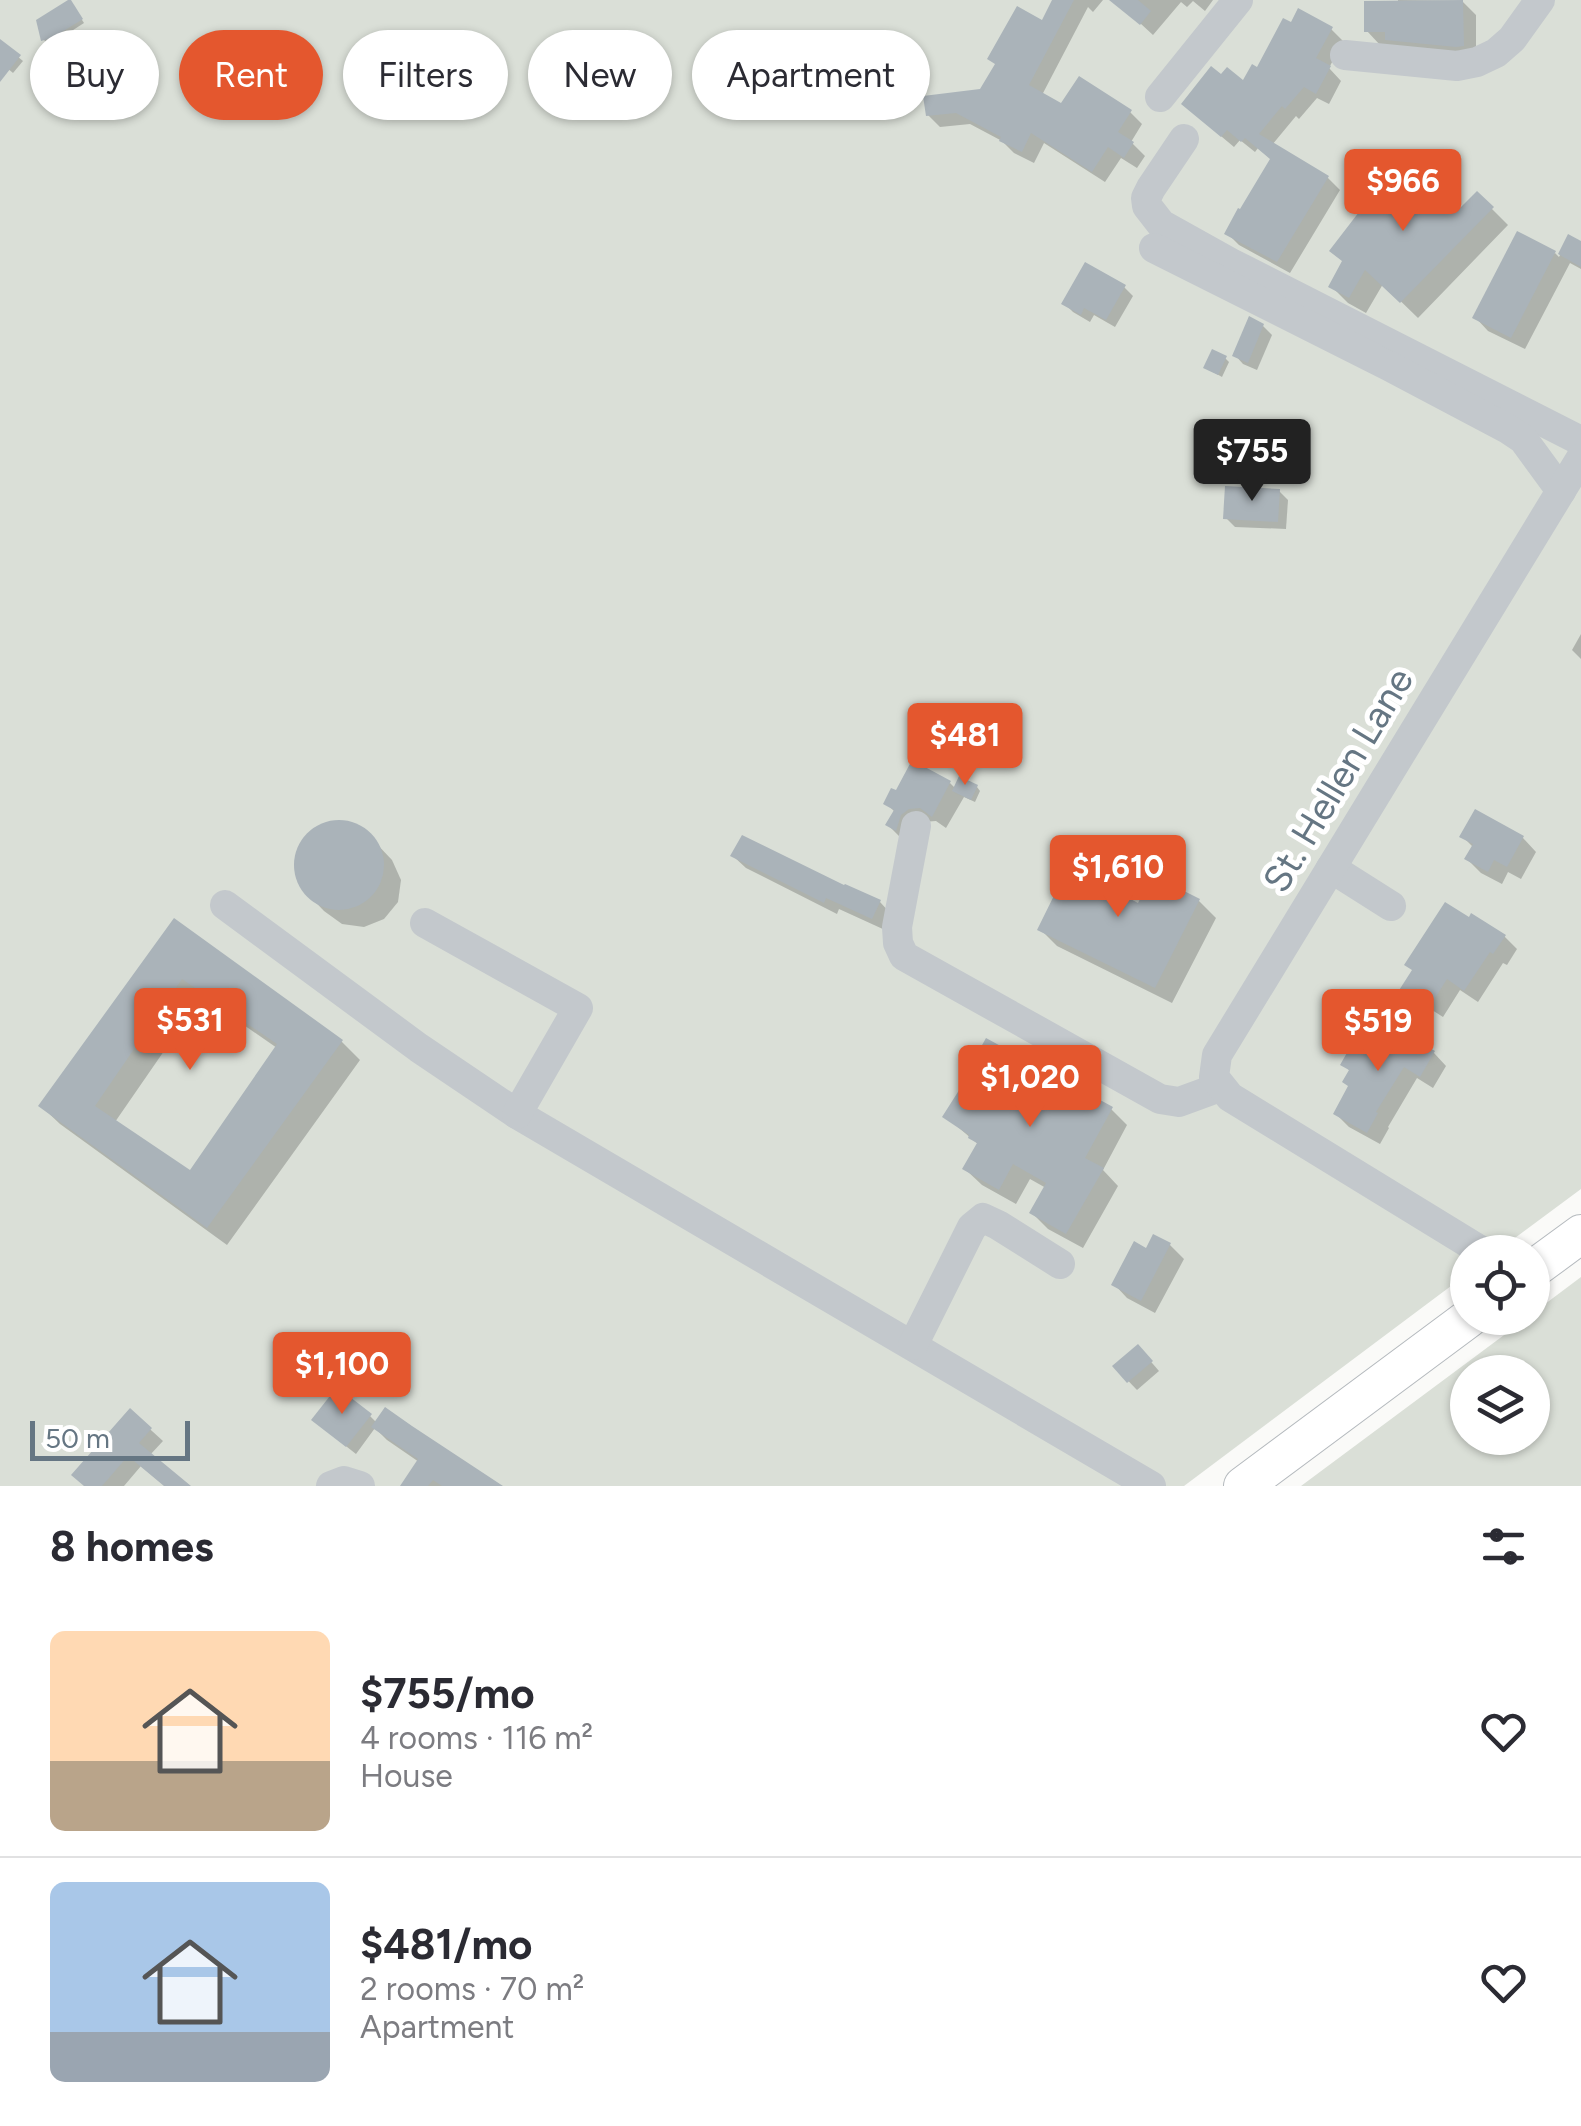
<!DOCTYPE html>
<meta charset="utf-8">
<style>
body{margin:0;font-family:Figtree,sans-serif;background:#f2f2f3;color:#2b2b33;height:100vh;display:flex;flex-direction:column;font-size:38px;white-space:nowrap}
*{box-sizing:border-box;margin:0}
p{font-size:32px;color:#7c7c81}
.icon{flex:none;width:55px;height:55px;fill:none;stroke:currentColor;stroke-width:2;stroke-linecap:round;stroke-linejoin:round}
.map{position:relative;height:1486px;overflow:hidden}
.drawer{display:flex;flex-direction:column;background:#fff;flex:1}
.drawer>*{flex:none}
.banner{position:absolute;left:30px;top:30px;width:1000px;height:90px;display:flex;gap:20px}
.tools{position:absolute;left:1450px;top:1235px;display:grid;gap:20px}
.tools a{display:grid;place-items:center;width:100px;height:100px;border-radius:50%;background:#fff;box-shadow:0 2px 8px #0004;font-size:50px}
.scale{position:absolute;left:30px;bottom:25px;width:160px;box-sizing:border-box;padding-left:10px;border:5px solid #657683;border-top:0;font-size:28px;line-height:35px;white-space:nowrap;color:#657683;-webkit-text-stroke:8px #fff;paint-order:stroke}
.price{position:absolute;translate:-50% -85px;padding:0 22px;border-radius:10px;background:#e4572e;color:#fff;font-size:32px;line-height:65px;filter:drop-shadow(0 2px 5px #0008)}
.price::after{content:'';position:absolute;left:50%;top:60px;width:30px;height:22px;margin-left:-15px;background:inherit;clip-path:polygon(0 0,100% 0,50% 100%)}
.price.active{background:#222;color:#fff}
ul{padding:0;list-style:none}
li{display:flex;align-items:center;gap:30px;height:250px;padding:0 50px}
li+li{border-top:2px solid #e1e1e2}
li span{display:grid;place-items:center;flex:none;width:280px;height:200px;border-radius:15px;color:#555}
li>.icon{margin-inline-start:auto}
span .icon{width:120px;height:120px;fill:#fffc;stroke-width:1}
li b{font-size:42px}
h2{display:flex;justify-content:space-between;align-items:center;height:120px;padding:0 50px;font-size:42px}
.pill{padding:0 35px;border-radius:45px;background:#fff;box-shadow:0 2px 8px #0004;font-size:35px;line-height:90px}
.pill.active{background:#e4572e;color:#fff}
.map>svg:first-child{display:block}
.green{fill:#dadfd7;fill-rule:evenodd}
.shadow{fill:#0003;fill-rule:evenodd}
.building{fill:#aab3b9;fill-rule:evenodd}
.lines{fill:none;stroke-linecap:round;stroke-linejoin:round}
.major-casing{stroke:#b5babe;stroke-width:40}
.minor{stroke:#c3c8cc;stroke-width:30}
.major{stroke:#fff;stroke-width:38}
.labels{text-anchor:middle;stroke-width:10;stroke-linejoin:round;paint-order:stroke}
.street-label{font-size:38px;fill:#657683;stroke:#fff}
</style>
<div class="map">
<svg width="1581" height="1486" viewBox="0 0 1581 1486">
<rect width="100%" height="100%" fill="#fafaf8"/>
<g class="green">
<polygon points="0,0 1581,0 1581,1189 1496,1252 1468,1252 1467,1274 1184,1486 0,1486"/>
<path d="M1581 1277V1486H1301L1527 1318H1532L1533 1313ZM1532 1372V1438H1468V1372Z"/>
</g>
<g class="shadow">
<polygon points="1055,0 1103,0 1093,12 1088,7 1042,95 1062,107 1130,112 1142,124 1131,142 1145,156 1137,168 1121,158 1105,182 1044,143 1034,163 1014,153 1002,141 970,124 940,127 928,115 982,91 1043,23"/>
<polygon points="1115,0 1213,0 1205,11 1193,1 1187,7 1181,2 1153,35"/>
<polygon points="1398,0 1462,1 1476,15 1476,59 1380,45 1367,31 1398,3"/>
<polygon points="73,6 84,23 56,41 47,43 43,39"/>
<polygon points="1331,29 1343,41 1329,68 1341,81 1329,104 1317,98 1299,119 1296,116 1272,145 1328,178 1340,190 1290,273 1239,245 1227,233 1272,160 1258,148 1255,152 1240,140 1234,147 1197,116 1244,84 1258,70"/>
<polygon points="0,42 23,61 13,73 0,62"/>
<polygon points="1477,194 1508,225 1418,318 1383,284 1366,313 1348,303 1331,286 1460,211"/>
<polygon points="1569,238 1581,244 1581,269 1570,263 1525,349 1488,331 1475,317 1555,253 1559,257"/>
<polygon points="1124,287 1133,296 1115,327 1094,315 1090,322 1073,312 1065,304"/>
<polygon points="1263,326 1272,335 1257,370 1243,364 1235,355"/>
<polygon points="1225,358 1229,362 1222,377 1206,368"/>
<polygon points="1279,491 1288,500 1286,529 1235,527 1226,518"/>
<polygon points="1581,634 1581,659 1572,650"/>
<polygon points="950,783 956,789 977,787 980,791 975,802 964,797 946,828 936,821 923,822 902,839 888,825 895,812 886,803"/>
<polygon points="344,823 355,826 373,840 392,860 401,880 398,902 384,919 364,927 342,924 324,911 305,891 299,882 297,860 305,839 323,826"/>
<polygon points="1462,836 1523,838 1536,852 1521,879 1508,872 1502,884 1481,873 1467,859 1474,848"/>
<path d="M1080 848 1103 860 1120 877 1113 893 1139 906 1153 878 1199 901 1216 918 1172 1003 1057 946 1040 929ZM1099 863H1105L1090 892 1086 889Z"/>
<polygon points="733,856 846,887 880,902 892,915 885,930 839,909 837,914 746,868"/>
<path d="M175 921 342 1042 360 1060 227 1245 60 1124 41 1106ZM202 996 277 1048 190 1173 115 1122Z"/>
<polygon points="1504,936 1517,949 1507,965 1503,963 1478,1002 1460,990 1443,1017 1432,1010 1427,1018 1412,1008 1399,995"/>
<polygon points="1374,1051 1434,1053 1446,1066 1433,1088 1417,1078 1388,1127 1389,1128 1380,1144 1349,1127 1336,1114 1350,1088 1351,1072 1343,1064"/>
<polygon points="1111,1109 1127,1125 1103,1170 1118,1186 1083,1248 1048,1229 1032,1213 1046,1188 1030,1179 1016,1204 982,1185 965,1169 979,1145 945,1116"/>
<polygon points="1154,1237 1170,1245 1184,1259 1155,1313 1127,1298 1114,1284 1147,1251"/>
<polygon points="1146,1356 1159,1371 1137,1390 1115,1367"/>
<polygon points="130,1411 163,1441 150,1455 187,1486 165,1486 141,1466 124,1486 86,1486"/>
<polygon points="370,1416 377,1423 499,1486 403,1486 419,1462 387,1440 375,1428 356,1454 323,1428"/>
</g>
<g class="building">
<polygon points="68,0 71,0 83,19 52,38 41,41 36,20"/>
<polygon points="1052,0 1074,0 1029,85 1061,103 1079,76 1132,110 1118,132 1134,142 1124,158 1108,147 1092,172 1031,133 1022,152 999,141 1001,137 956,113 926,116 923,96 980,89 995,64 987,59 1017,6 1042,20"/>
<polygon points="1109,0 1138,0 1151,11 1140,25"/>
<polygon points="1463,0 1464,46 1456,47 1385,40 1385,32 1364,32 1364,1"/>
<polygon points="1298,8 1333,27 1316,58 1331,66 1316,94 1304,87 1285,109 1282,106 1259,134 1329,176 1277,262 1224,234 1238,208 1240,209 1270,159 1245,138 1241,142 1227,130 1221,137 1181,104 1211,66 1221,74 1227,67 1243,80 1252,64 1257,67 1283,18 1291,22"/>
<polygon points="0,39 21,55 0,82"/>
<polygon points="1375,165 1409,185 1422,171 1460,208 1477,191 1494,207 1400,303 1365,270 1349,298 1328,287 1342,261 1329,251 1369,199 1372,201 1378,195 1365,183"/>
<polygon points="1517,231 1556,251 1511,338 1472,318"/>
<polygon points="1568,234 1581,241 1581,267 1558,254"/>
<polygon points="1085,262 1126,285 1106,320 1084,308 1081,315 1061,304"/>
<polygon points="1249,316 1264,324 1248,363 1232,356"/>
<polygon points="1212,349 1227,356 1218,375 1203,368"/>
<polygon points="1225,486 1280,489 1278,522 1223,519"/>
<polygon points="912,760 951,781 932,817 920,808 909,809 901,815 896,831 885,825 894,810 883,804 891,788 896,790"/>
<polygon points="959,776 978,785 971,800 952,791"/>
<polygon points="1475,809 1524,836 1507,867 1494,860 1488,872 1464,859 1473,844 1459,837"/>
<circle cx="339" cy="865" r="45"/>
<polygon points="742,835 844,885 845,884 881,900 872,919 826,898 824,903 730,856"/>
<polygon points="1079,845 1104,858 1093,879 1138,903 1152,875 1200,899 1155,988 1037,930"/>
<polygon points="1445,902 1469,917 1471,913 1506,935 1493,954 1490,952 1464,991 1447,979 1430,1006 1419,999 1413,1007 1396,995 1412,970 1404,965"/>
<path d="M174 918 343 1040 207 1228 38 1106ZM182 979 277 1044 190 1170 95 1106Z"/>
<polygon points="1388,1023 1435,1051 1420,1077 1404,1067 1376,1112 1378,1113 1367,1133 1333,1114 1348,1086 1342,1082 1349,1070 1340,1065 1356,1037 1373,1048"/>
<polygon points="986,1038 1113,1107 1085,1158 1104,1168 1066,1234 1029,1213 1046,1183 1013,1164 999,1190 962,1169 977,1143 968,1138 969,1135 942,1117 970,1073 967,1072"/>
<polygon points="1153,1234 1171,1243 1141,1301 1111,1285 1134,1241 1146,1248"/>
<polygon points="1138,1344 1153,1361 1127,1383 1112,1366"/>
<polygon points="337,1387 372,1414 346,1447 311,1420"/>
<polygon points="385,1407 412,1426 503,1486 442,1486 433,1480 428,1486 400,1486 418,1459 371,1427"/>
<polygon points="130,1408 152,1428 139,1443 191,1486 164,1486 128,1456 102,1486 84,1486 71,1475"/>
</g>
<g class="lines">
<g class="major-casing">
<g id="major">
<polyline points="1532,1270 1581,1234"/>
<polyline points="1243,1486 1469,1318"/>
</g>
</g>
<g class="minor">
<polyline points="1345,55 1457,66 1477,62 1496,53 1512,39 1540,0"/>
<polyline points="1160,97 1238,0"/>
<polyline points="1184,139 1151,188 1146,198 1147,206 1161,224 1231,263 1581,441"/>
<polyline points="1154,248 1389,366 1508,429 1523,439 1561,491"/>
<polyline points="916,826 897,927 898,943 904,956 1160,1099 1179,1102 1220,1087"/>
<polyline points="1331,868 1391,906"/>
<polyline points="225,905 419,1048 517,1114 1151,1486"/>
<polyline points="425,923 578,1008 517,1114"/>
<polyline points="1483,1252 1230,1097 1214,1077 1217,1055 1581,458"/>
<polyline points="913,1345 972,1227 983,1218 998,1225 1060,1264"/>
<polyline points="331,1486 344,1481 360,1486"/>
</g>
<use href="#major" class="major"/>
</g>
<g class="labels">
<g class="street-label">
<text transform="translate(1338 780) rotate(-59)" y="13">St. Hellen Lane</text>
</g>
</g>
</svg>
<div class="tools">
<a><svg class="icon" aria-label="locate" viewBox="0 0 24 24"><circle cx="12" cy="12" r="6"/><path d="M12 2v4M12 18v4M2 12h4M18 12h4"/></svg></a>
<a><svg class="icon" aria-label="layers" viewBox="0 0 24 24"><path d="M12 4l9 5-9 5-9-5zM3 14l9 5 9-5"/></svg></a>
</div>
<div class="scale">50 m</div>
<b class="price" style="left:1403px;top:234px">$966</b>
<b class="price active" style="left:1252px;top:504px">$755</b>
<b class="price" style="left:965px;top:788px">$481</b>
<b class="price" style="left:1118px;top:920px">$1,610</b>
<b class="price" style="left:190px;top:1073px">$531</b>
<b class="price" style="left:1378px;top:1074px">$519</b>
<b class="price" style="left:1030px;top:1130px">$1,020</b>
<b class="price" style="left:342px;top:1417px">$1,100</b>
<div class="banner">
<a class="pill">Buy</a>
<a class="pill active">Rent</a>
<a class="pill">Filters</a>
<a class="pill">New</a>
<a class="pill">Apartment</a>
</div>
</div>
<section class="drawer">
<h2>8 homes<svg class="icon" aria-label="filters" viewBox="0 0 24 24"><path d="M4 7h16M4 17h16"/><circle cx="9" cy="7" r="2"/><circle cx="15" cy="17" r="2"/></svg></h2>
<ul>
<li><span style="background:linear-gradient(#ffd9b3 65%,#b9a48a 0)"><svg class="icon" aria-label="home" viewBox="0 0 24 24"><path d="M3 11l9-7 9 7M6 9v11h12V9"/></svg></span><div><b>$755/mo</b><p>4 rooms · 116 m²</p><p>House</p></div><svg class="icon" aria-label="heart" viewBox="0 0 24 24"><path d="M12 20l-8-8c-3-5 5-10 8-4 3-6 11-1 8 4z"/></svg></li>
<li><span style="background:linear-gradient(#a9c7e8 75%,#9aa5b1 0)"><svg class="icon" aria-label="home" viewBox="0 0 24 24"><path d="M3 11l9-7 9 7M6 9v11h12V9"/></svg></span><div><b>$481/mo</b><p>2 rooms · 70 m²</p><p>Apartment</p></div><svg class="icon" aria-label="heart" viewBox="0 0 24 24"><path d="M12 20l-8-8c-3-5 5-10 8-4 3-6 11-1 8 4z"/></svg></li>
</ul>
</section>
